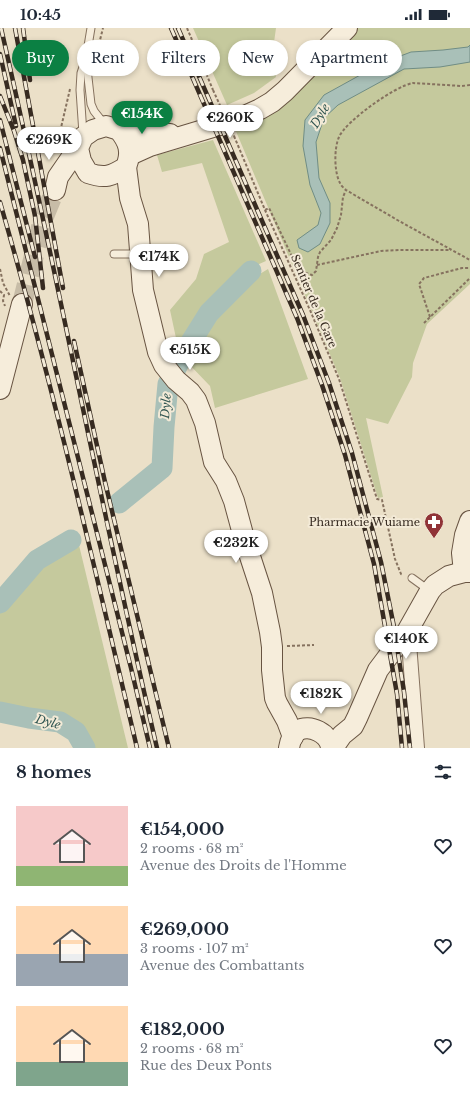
<!DOCTYPE html>
<meta charset="utf-8">
<style>
body{margin:0;font-family:"Libre Baskerville",serif;background:#f2f2f3;color:#1f2937;height:100vh;display:flex;flex-direction:column;font-size:15px;white-space:nowrap}
*{box-sizing:border-box;margin:0}
p{font-size:13px;color:#747a83}
.icon{flex:none;width:22px;height:22px;fill:none;stroke:currentColor;stroke-width:2;stroke-linecap:round;stroke-linejoin:round}
.map{position:relative;height:720px;overflow:hidden}
.side{display:flex;flex-direction:column;background:#fff;flex:1}
.side>*{flex:none}
.guide{position:absolute;left:12px;top:12px;width:446px;height:36px;display:flex;gap:8px}
.price{position:absolute;translate:-50% -34px;padding:0 9px;border-radius:14px;background:#fff;color:#222;font-size:13px;line-height:26px;filter:drop-shadow(0 1px 2px #0008)}
.price::after{content:'';position:absolute;left:50%;top:24px;width:12px;height:9px;margin-left:-6px;background:inherit;clip-path:polygon(0 0,100% 0,50% 100%)}
.price.selected{background:#0b8043;color:#fff}
ul{padding:0;list-style:none}
li{display:flex;align-items:center;gap:12px;height:100px;padding:0 16px}
li span{display:grid;place-items:center;flex:none;width:112px;height:80px;border-radius:0px;color:#555}
li>.icon{margin-inline-start:auto}
span .icon{width:48px;height:48px;fill:#fffc;stroke-width:1}
li b{font-size:17px}
h2{display:flex;justify-content:space-between;align-items:center;height:48px;padding:0 16px;font-size:17px}
.tag{padding:0 14px;border-radius:18px;background:#fff;box-shadow:0 2px 6px #0003;font-size:14px;line-height:36px}
.tag.selected{background:#0b8043;color:#fff}
.status{display:flex;justify-content:space-between;align-items:center;height:28px;padding:0 20px;background:#fff;direction:ltr}
.status svg{height:11px;fill:currentColor}
.map>svg:first-child{display:block}
.green{fill:#c5c99d}
.water{fill:#a9c0b8;stroke:#708d85}
.lines{fill:none;stroke-linecap:round;stroke-linejoin:round}
.river{stroke:#a9c0b8;stroke-width:21}
.secondary-tunnel{stroke:#c7bca7;stroke-width:20;stroke-dasharray:20 10;stroke-linecap:butt}
.lane-casing{stroke:#86725f;stroke-width:9}
.street-casing{stroke:#86725f;stroke-width:16}
.secondary-casing{stroke:#685442;stroke-width:22}
.path{stroke:#86725f;stroke-width:2;stroke-dasharray:3 2;stroke-linecap:butt}
.lane{stroke:#f6eddb;stroke-width:7}
.street{stroke:#f6eddb;stroke-width:14}
.secondary{stroke:#f6eddb;stroke-width:20}
.rail-casing{stroke:#372b21;stroke-width:4.5}
.rail{stroke:#f3ead7;stroke-width:3;stroke-dasharray:9;stroke-linecap:butt}
.path-bridge{stroke:#86725f;stroke-width:2;stroke-dasharray:3 2;stroke-linecap:butt}
.labels{text-anchor:middle;stroke-width:4;stroke-linejoin:round;paint-order:stroke}
.street-label{font-size:11px;fill:#372b21;stroke:#f3ead7}
.poi-label{font-size:11px;fill:#372b21;stroke:#f3ead7;text-anchor:end}
.water-label{font-size:12px;font-style:italic;fill:#315652;stroke:#f3ead7}
</style>
<div class="status"><b>10:45</b><svg viewBox="0 0 49 12"><path d="M0 12V9h3v3zM5 12V6h3v6zM10 12V3h3v9zM15 12V0h3v12zM26 1h20v11H26zM47 4h2v5h-2z"/></svg></div>
<div class="map">
<svg width="470" height="720" viewBox="0 0 470 720">
<rect width="100%" height="100%" fill="#ebe0c8"/>
<g class="green">
<polygon points="193,0 276,0 272,29 276,49 254,65 227,77"/>
<polygon points="354,0 470,0 470,256 427,296 413,335 412,349 388,396 366,390 383,469 378,470 340,350 235,101"/>
<polygon points="213,112 266,233 248,241 206,283 179,324 170,282 196,251 204,226 229,214 202,135 162,144 157,127"/>
<polygon points="268,241 308,351 215,380 210,358 187,334 219,280 248,253"/>
<polygon points="78,513 128,720 89,720 79,701 61,693 0,681 0,581 39,534"/>
</g>
<polygon class="water" points="470,17 470,34 440,39 404,41 338,77 324,90 316,114 319,150 330,175 330,195 320,216 308,224 299,220 297,212 318,197 321,185 310,157 303,118 305,92 324,67 382,35 411,24 443,22 468,19"/>
<g class="lines">
<g class="river">
<polyline points="119,475 162,440 164,399 168,356 184,325 209,285 251,243"/>
<polyline points="0,575 37,532 71,512"/>
<polyline points="0,684 29,690 60,694 76,704 85,720"/>
</g>
<polyline class="secondary-tunnel" points="22,276 43,191 55,162"/>
<g class="lane-casing">
<g id="lane">
<polyline points="86,32 91,76 94,83 105,97"/>
<polyline points="83,106 80,62 81,45 86,30 91,0"/>
<polyline points="114,226 140,226"/>
<polyline points="412,550 430,563"/>
</g>
</g>
<g class="street-casing">
<polyline id="street" points="408,602 417,720"/>
</g>
<g class="secondary-casing">
<g id="secondary">
<path d="M119 102C129 114 132 124 126 139 112 148 105 151 88 145L81 133 78 120 83 109 93 102 106 98 129 105 170 106"/>
<polyline points="130,127 150,118 223,96 240,90 260,81 272,74 285,63 347,0"/>
<polyline points="126,139 130,170 138,196 143,262 158,324 164,337 176,352 190,364 196,372 205,395 214,434 226,453 234,473 244,510 262,565 270,604 272,619 272,642 275,670 277,675 287,693 293,709"/>
<polyline points="55,162 58,149 78,120"/>
<polyline points="0,361 22,276"/>
<polyline points="464,544 462,525 465,507 470,493"/>
<path d="M289 720C290 714 292 707 297 703 310 695 330 706 331 720"/>
<polyline points="333,720 342,707 353,698 357,690 378,642 408,602 430,563 435,557 449,548 464,544 470,544"/>
</g>
</g>
<g class="path">
<polyline points="187,0 213,62"/>
<polyline points="99,16 103,0"/>
<path d="M470 57 462 58 413 55C395 58 346 93 339 109 334 120 334 144 340 155 341 158 344 160 346 162L399 193 470 232"/>
<polyline points="70,61 60,104 70,100"/>
<polyline points="234,108 265,182 310,282 339,351 377,471 382,472 395,531 401,546 403,547"/>
<polyline points="265,182 269,180 297,239 303,244 312,247 316,243 318,229 320,224 331,212 337,200 341,187 343,169 346,162"/>
<polyline points="317,237 381,223 400,222 451,222"/>
<polyline points="0,241 3,255 10,268"/>
<polyline points="0,263 4,267 3,273 5,278"/>
<polyline points="430,289 419,256 424,250 462,240 470,240"/>
<polyline points="424,295 470,250"/>
<polyline points="287,618 314,617"/>
</g>
<use href="#lane" class="lane"/>
<use href="#street" class="street"/>
<use href="#secondary" class="secondary"/>
<g class="rail-casing">
<g id="rail">
<path d="M1 0C56 239 101 481 157 720"/>
<polyline points="15,0 63,260"/>
<polyline points="23,0 30,52"/>
<polyline points="171,0 297,290 322,357 345,427 374,536 397,666 402,720"/>
<polyline points="178,0 303,287 329,355 352,425 381,534 394,599 404,664 410,720"/>
<polyline points="0,26 16,98"/>
<polyline points="0,68 14,103 23,132 35,188 43,260"/>
<polyline points="0,92 35,229"/>
<polyline points="0,120 131,640 150,720"/>
<path d="M0 174C52 354 94 537 137 720"/>
<polyline points="74,313 105,454 169,720"/>
</g>
</g>
<use href="#rail" class="rail"/>
<polyline class="path-bridge" points="213,62 234,108"/>
</g>
<defs>
<g id="pharmacy-pin" transform="scale(1)"><path d="M0 17L-7.5 6A9.5 9.5 0 1 1 7.5 6Z" fill="#903337" stroke="#f3ead7"/><path d="M-2-6h4v4h4v4h-4v4h-4v-4h-4v-4h4Z" fill="#fff"/></g>
</defs>
<g fill-rule="evenodd">
<use href="#pharmacy-pin" x="434" y="494"/>
</g>
<g class="labels">
<g class="street-label">
<text transform="translate(314 273) rotate(67)" y="4">Sentier de la Gare</text>
</g>
<g class="poi-label">
<text x="420" y="498">Pharmacie Wuiame</text>
</g>
<g class="water-label">
<text transform="translate(320 88) rotate(-59)" y="4">Dyle</text>
<text transform="translate(166 378) rotate(-86)" y="4">Dyle</text>
<text transform="translate(48 694) rotate(14)" y="4">Dyle</text>
</g>
</g>
</svg>
<b class="price selected" style="left:142px;top:107px">€154K</b>
<b class="price" style="left:230px;top:111px">€260K</b>
<b class="price" style="left:49px;top:133px">€269K</b>
<b class="price" style="left:159px;top:250px">€174K</b>
<b class="price" style="left:190px;top:343px">€515K</b>
<b class="price" style="left:236px;top:536px">€232K</b>
<b class="price" style="left:406px;top:632px">€140K</b>
<b class="price" style="left:321px;top:687px">€182K</b>
<div class="guide">
<a class="tag selected">Buy</a>
<a class="tag">Rent</a>
<a class="tag">Filters</a>
<a class="tag">New</a>
<a class="tag">Apartment</a>
</div>
</div>
<section class="side">
<h2>8 homes<svg class="icon" aria-label="filters" viewBox="0 0 24 24"><path d="M4 7h16M4 17h16"/><circle cx="9" cy="7" r="2"/><circle cx="15" cy="17" r="2"/></svg></h2>
<ul>
<li><span style="background:linear-gradient(#f6c9c9 75%,#8fb573 0)"><svg class="icon" aria-label="home" viewBox="0 0 24 24"><path d="M3 11l9-7 9 7M6 9v11h12V9"/></svg></span><div><b>€154,000</b><p>2 rooms · 68 m²</p><p>Avenue des Droits de l'Homme</p></div><svg class="icon" aria-label="heart" viewBox="0 0 24 24"><path d="M12 20l-8-8c-3-5 5-10 8-4 3-6 11-1 8 4z"/></svg></li>
<li><span style="background:linear-gradient(#ffd9b3 60%,#9aa5b1 0)"><svg class="icon" aria-label="home" viewBox="0 0 24 24"><path d="M3 11l9-7 9 7M6 9v11h12V9"/></svg></span><div><b>€269,000</b><p>3 rooms · 107 m²</p><p>Avenue des Combattants</p></div><svg class="icon" aria-label="heart" viewBox="0 0 24 24"><path d="M12 20l-8-8c-3-5 5-10 8-4 3-6 11-1 8 4z"/></svg></li>
<li><span style="background:linear-gradient(#ffd9b3 70%,#7fa58c 0)"><svg class="icon" aria-label="home" viewBox="0 0 24 24"><path d="M3 11l9-7 9 7M6 9v11h12V9"/></svg></span><div><b>€182,000</b><p>2 rooms · 68 m²</p><p>Rue des Deux Ponts</p></div><svg class="icon" aria-label="heart" viewBox="0 0 24 24"><path d="M12 20l-8-8c-3-5 5-10 8-4 3-6 11-1 8 4z"/></svg></li>
</ul>
</section>
